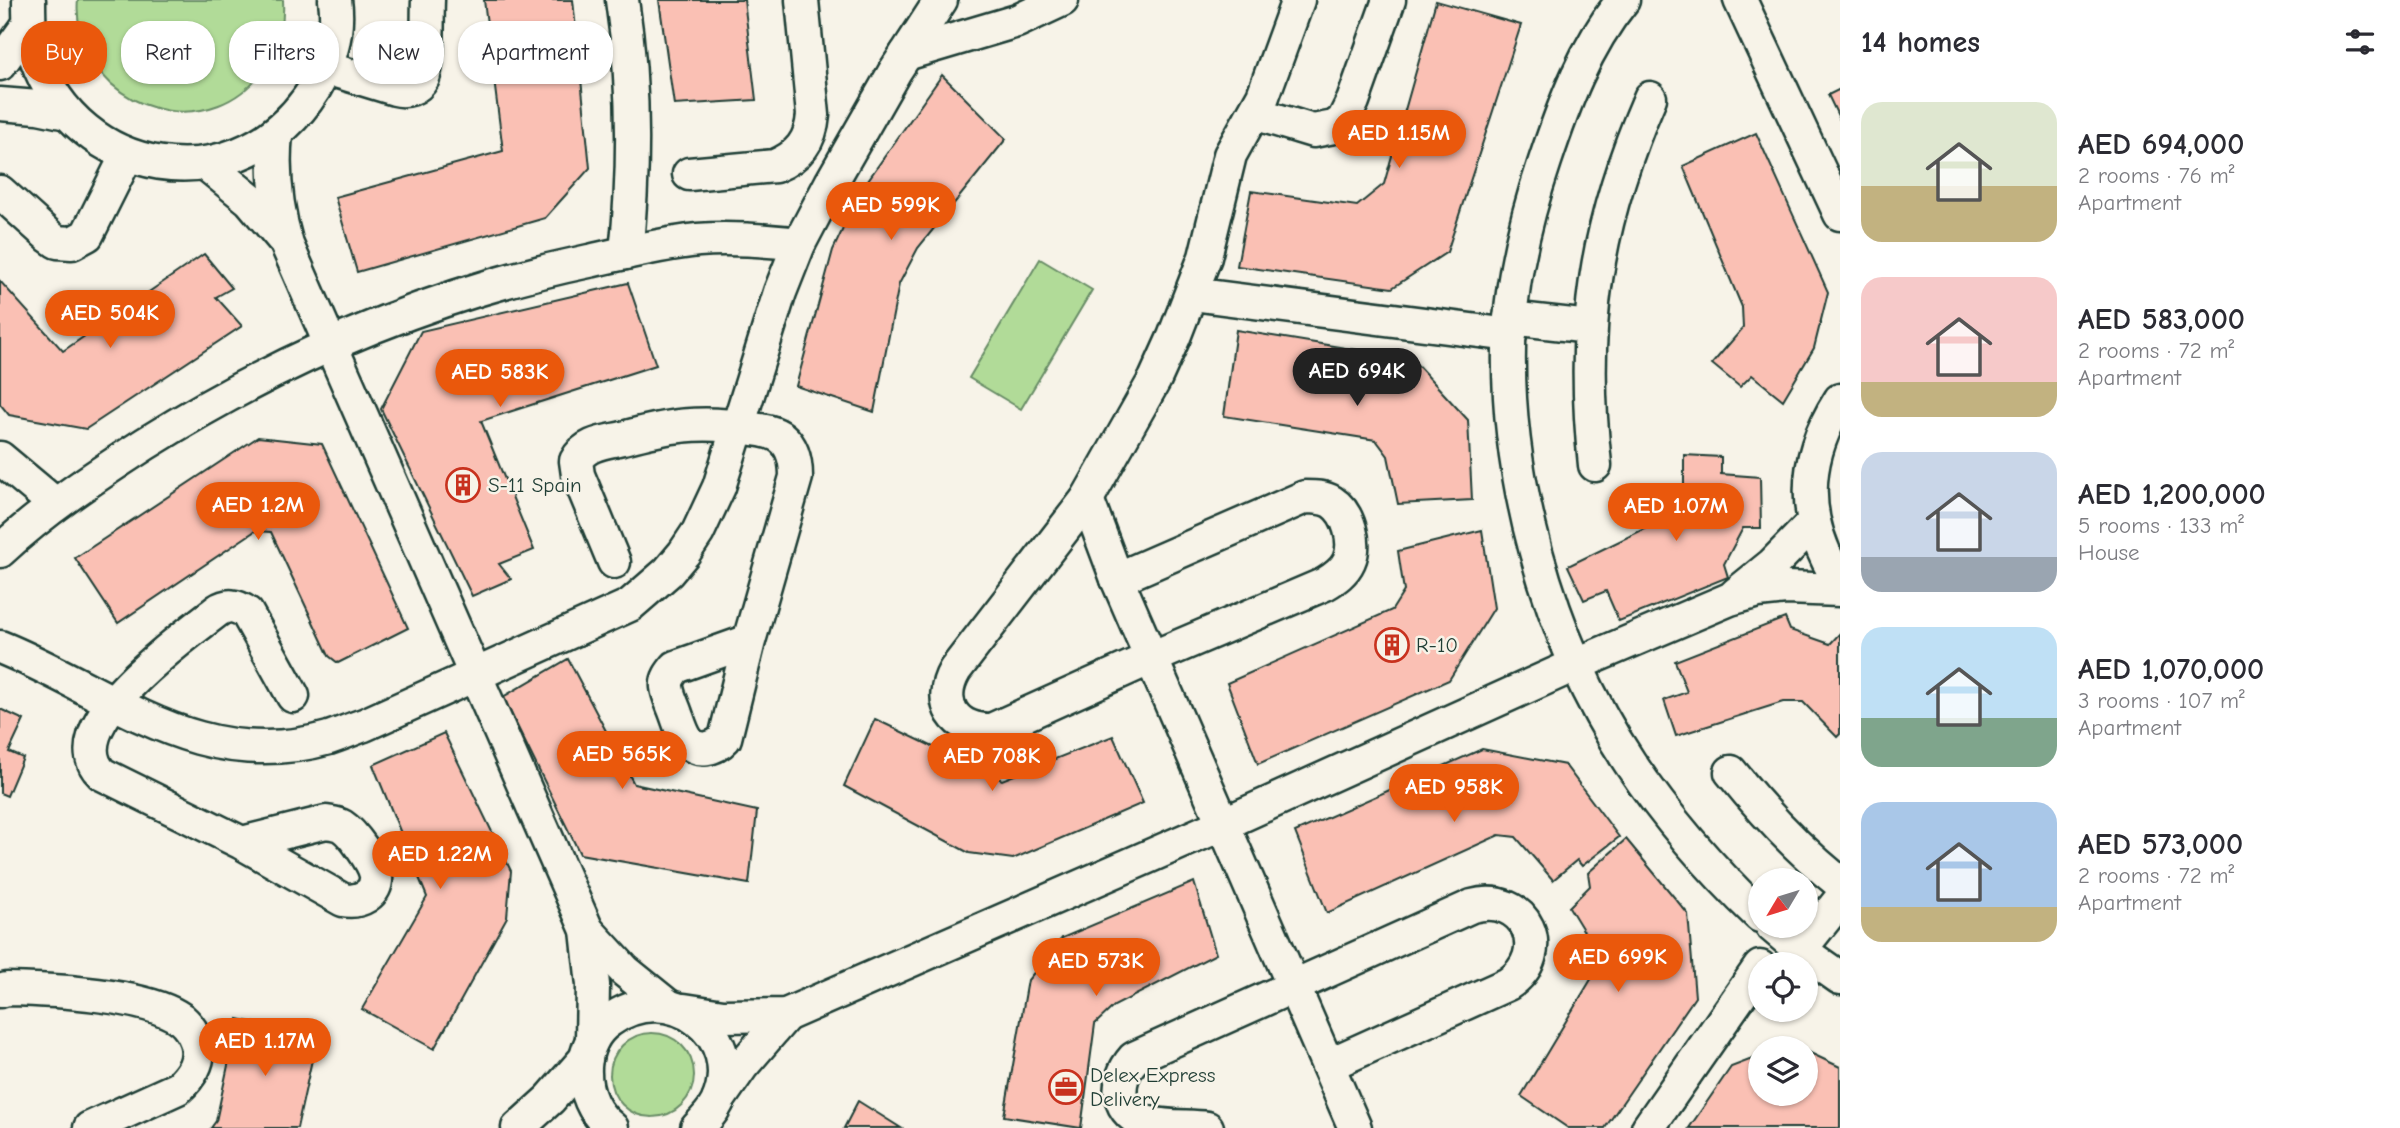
<!DOCTYPE html>
<meta charset="utf-8">
<style>
body{margin:0;font-family:"Comic Neue",sans-serif;background:#f7f7f7;color:#2b2b33;height:100vh;display:flex;flex-direction:column;font-size:26px;white-space:nowrap}
*{box-sizing:border-box;margin:0}
p{font-size:23px;color:#7c7c81}
.icon{flex:none;width:38px;height:38px;fill:none;stroke:currentColor;stroke-width:2;stroke-linecap:round;stroke-linejoin:round}
.map{position:relative;flex:1;overflow:hidden}
.side{display:flex;flex-direction:column;background:#fff;width:560px}
.side>*{flex:none}
.guide{position:absolute;left:21px;top:21px;width:665px;height:63px;display:flex;gap:14px}
.needle{width:46px;rotate:232deg}
.buttons{position:absolute;left:1748px;top:868px;display:grid;gap:14px}
.buttons a{display:grid;place-items:center;width:70px;height:70px;border-radius:50%;background:#fff;box-shadow:0 2px 5px #0004;font-size:35px}
.price{position:absolute;translate:-50% -60px;padding:0 16px;border-radius:24px;background:#ea580c;color:#fff;font-size:23px;line-height:46px;filter:drop-shadow(0 2px 4px #0008)}
.price::after{content:'';position:absolute;left:50%;top:42px;width:21px;height:16px;margin-left:-10px;background:inherit;clip-path:polygon(0 0,100% 0,50% 100%)}
.price.on{background:#222;color:#fff}
ul{padding:0;list-style:none}
li{display:flex;align-items:center;gap:21px;height:175px;padding:0 21px}
li span{display:grid;place-items:center;flex:none;width:196px;height:140px;border-radius:21px;color:#555}
li>.icon{margin-inline-start:auto}
span .icon{width:84px;height:84px;fill:#fffc;stroke-width:1}
li b{font-size:30px}
h2{display:flex;justify-content:space-between;align-items:center;height:84px;padding:0 21px;font-size:30px}
.tag{padding:0 24px;border-radius:28px;background:#fff;box-shadow:0 2px 5px #0004;font-size:24px;line-height:63px}
.tag.on{background:#ea580c;color:#fff}
main{display:flex;flex:1;min-height:0}
.map>svg:first-child{display:block}
.green{fill:#b1db98;stroke:#688c66;stroke-width:2}
.building{fill:#fac0b4;stroke:#1f3d34;stroke-width:2}
.lines{fill:none;stroke-linecap:round;stroke-linejoin:round}
.street-casing{stroke:#1f3d34;stroke-width:37}
.street{stroke:#f7f3e8;stroke-width:32}
.labels{text-anchor:middle;stroke-width:5;stroke-linejoin:round;paint-order:stroke}
.poi-label{font-size:21px;fill:#1f3d34;stroke:#f7f3e8;text-anchor:start}
</style>
<main>
<div class="map">
<svg width="1840" height="1128" viewBox="0 0 1840 1128">
<rect width="100%" height="100%" fill="#f7f3e8"/>
<filter id="ink" filterUnits="userSpaceOnUse"><feTurbulence type="fractalNoise" baseFrequency=".0143" numOctaves="2"/><feDisplacementMap in="SourceGraphic" scale="14" xChannelSelector="R" yChannelSelector="G"/><feConvolveMatrix kernelMatrix="1 2 1 2 8 2 1 2 1" color-interpolation-filters="sRGB"/></filter>
<g filter="url(#ink)">
<g class="green">
<path d="M78 0H283C284 20 282 39 273 57 270 63 264 69 260 74 214 134 119 119 88 52 81 36 76 17 78 0Z"/>
<polygon points="1040,259 1092,290 1021,409 969,378"/>
<circle cx="652" cy="1075" r="42"/>
</g>
<g class="building">
<polygon points="484,0 573,0 590,168 545,218 357,272 335,197 503,151"/>
<polygon points="659,0 744,0 756,100 674,105"/>
<polygon points="1436,1 1521,25 1447,252 1392,288 1237,266 1251,191 1357,206 1384,184"/>
<polygon points="942,75 1006,139 918,248 899,284 874,412 796,386 833,250 861,190"/>
<polygon points="1840,89 1840,120 1828,95"/>
<polygon points="1756,133 1828,292 1814,348 1783,400 1752,375 1740,387 1712,364 1743,328 1742,307 1683,166"/>
<polygon points="204,254 232,288 216,297 242,326 86,429 9,415 0,404 0,281 63,351"/>
<polygon points="628,283 656,365 481,421 534,550 499,564 511,579 472,596 381,409 421,331"/>
<polygon points="1236,330 1412,359 1468,420 1472,500 1398,504 1388,456 1376,440 1224,416"/>
<polygon points="258,437 322,444 408,628 338,663 329,656 271,532 255,531 118,623 75,558"/>
<polygon points="1684,455 1721,457 1721,474 1760,477 1761,528 1743,528 1724,564 1728,577 1619,621 1606,591 1584,600 1568,566 1669,517 1684,503"/>
<polygon points="1482,530 1494,608 1449,680 1258,764 1227,683 1392,610 1404,591 1398,551"/>
<polygon points="1785,618 1790,630 1830,644 1840,633 1840,734 1837,737 1803,702 1783,702 1676,736 1664,700 1687,692 1675,661"/>
<polygon points="568,659 634,784 757,811 749,884 580,854 503,697"/>
<polygon points="0,709 24,720 9,752 23,758 7,796 0,793"/>
<polygon points="875,719 1002,780 1113,736 1143,803 1013,859 969,853 844,786"/>
<polygon points="444,733 511,871 507,917 434,1049 362,1009 427,897 373,765"/>
<polygon points="1482,749 1565,765 1619,837 1582,866 1577,860 1553,880 1516,837 1499,835 1327,913 1295,832"/>
<polygon points="1626,839 1688,914 1695,997 1605,1128 1568,1128 1521,1096 1602,961 1569,907 1590,886 1588,873"/>
<polygon points="1194,882 1216,954 1114,1006 1095,1024 1081,1128 1004,1116 1028,980 1062,938"/>
<polygon points="238,1019 317,1037 297,1128 211,1128 216,1121"/>
<polygon points="1806,1051 1840,1067 1840,1128 1689,1128 1731,1067 1760,1056 1760,1094 1806,1094"/>
<polygon points="858,1101 901,1128 844,1128"/>
</g>
<g class="lines">
<g class="street-casing">
<g id="street">
<path d="M29 0C29 19 29 39 36 58 78 178 232 203 307 100 328 72 340 35 335 0"/>
<path d="M622 0C635 86 635 166 626 253"/>
<path d="M1623 0C1585 47 1564 104 1545 161 1528 211 1514 267 1510 321 1501 469 1548 640 1630 763 1668 820 1711 869 1760 916"/>
<polyline points="1740,0 1840,214"/>
<polyline points="906,54 1017,21 1062,0"/>
<polyline points="0,64 29,24"/>
<path d="M326 68 395 89C406 92 417 89 423 78 429 63 427 18 428 0"/>
<polyline points="0,104 38,107 67,113"/>
<polyline points="1254,113 1313,131 1334,127 1343,121 1353,101 1389,0"/>
<path d="M276 134C272 173 276 207 287 245L587 930 593 985 592 1040"/>
<polyline points="206,164 250,200 282,238"/>
<path d="M689 174 775 166C799 156 811 141 813 115L802 0"/>
<polyline points="0,192 50,237 57,242 72,243 87,235 127,155"/>
<polyline points="1192,294 1510,335"/>
<polyline points="1510,318 1590,327"/>
<path d="M1840 400C1801 461 1801 521 1840 582"/>
<polyline points="0,458 55,504"/>
<path d="M1595 465C1580 328 1595 225 1650 98"/>
<polyline points="1087,499 1117,579 1355,1128"/>
<path d="M0 551C44 510 94 477 145 444 282 358 430 294 589 261 625 253 661 244 698 240 732 237 765 240 799 244"/>
<path d="M614 562 578 475 576 461C585 443 606 442 623 438 667 426 700 420 746 428 758 430 772 430 782 438 794 448 796 463 796 477L749 641 725 738C715 749 697 754 687 740 682 733 679 722 676 714 673 705 668 696 667 687 666 679 671 673 676 667L749 641"/>
<path d="M1117 579 1305 497C1315 497 1324 497 1332 502 1349 513 1357 543 1349 561 1344 572 1335 578 1325 584L1151 658 991 730C954 730 936 703 955 670L1087 499 1155 379 1174 337 1205 257 1230 155 1263 96 1298 0"/>
<polyline points="1736,594 1773,564 1813,523"/>
<path d="M0 647C112 692 198 775 329 738 341 734 352 729 364 725L630 605 668 572 684 553 698 532 719 487 780 292 799 244 831 183 895 71 941 0"/>
<path d="M1731 772C1764 813 1799 850 1840 883"/>
<path d="M242 843 326 822C332 823 337 823 342 826 353 833 374 863 376 875 378 895 359 903 343 900L242 843 102 774C54 728 185 636 217 611 227 604 237 605 247 613L293 696"/>
<polyline points="1772,926 1800,950 1840,978"/>
<polyline points="587,930 625,971 667,1005"/>
<polyline points="1800,950 1840,900"/>
<path d="M0 991 7 989C50 990 147 994 181 1019 188 1025 193 1032 196 1041 202 1060 192 1075 178 1088L90 1128"/>
<polyline points="684,1010 723,1016 786,1015 1223,824 1577,664 1730,599 1758,591 1786,588 1840,590"/>
<polyline points="719,1099 742,1066 786,1015"/>
<polyline points="518,1128 550,1099 586,1058"/>
<path d="M612 1128C593 1113 584 1091 585 1067 586 1049 594 1031 609 1021 669 976 748 1035 717 1103 712 1113 705 1120 697 1128"/>
<path d="M1207 1128C1188 1126 1168 1127 1150 1123 1115 1116 1113 1081 1134 1058L1472 906C1526 891 1554 953 1508 984L1328 1065"/>
<polyline points="1648,1128 1760,967"/>
</g>
</g>
<use href="#street" class="street"/>
</g>
</g>
<defs>
<g id="building-ring" transform="scale(1.75)"><circle r="9.5" fill="#f7f3e8" stroke="#c8321e" stroke-width="1.5"/><path d="M-4-6H4V6H1V3H-1V6H-4ZM-2.5-4.3h1.7v1.8h-1.7ZM.8-4.3h1.7v1.8H.8ZM-2.5-1h1.7V.8h-1.7ZM.8-1h1.7V.8H.8Z" fill="#c8321e"/></g>
<g id="office-ring" transform="scale(1.75)"><circle r="9.5" fill="#f7f3e8" stroke="#c8321e" stroke-width="1.5"/><path d="M-6-3h4V-5.5h4V-3h4V5H-6ZM-1-4.5V-3h2v-1.5ZM-6 0V1H6V0Z" fill="#c8321e"/></g>
</defs>
<g fill-rule="evenodd">
<use href="#building-ring" x="463" y="485"/>
<use href="#building-ring" x="1392" y="645"/>
<use href="#office-ring" x="1066" y="1087"/>
</g>
<g class="labels">
<g class="poi-label">
<text x="488" y="492">S-11 Spain</text>
<text x="1416" y="652">R-10</text>
<text x="1090" y="1082">Delex Express<tspan x="1090" dy="24">Delivery</tspan></text>
</g>
</g>
</svg>
<div class="buttons">
<a><svg class="needle" viewBox="-14 -14 28 28"><path d="M0-13l5 13h-10z" fill="#e53935"/><path d="M0 13l5-13h-10z" fill="#7c7c81"/></svg></a>
<a><svg class="icon" aria-label="locate" viewBox="0 0 24 24"><circle cx="12" cy="12" r="6"/><path d="M12 2v4M12 18v4M2 12h4M18 12h4"/></svg></a>
<a><svg class="icon" aria-label="layers" viewBox="0 0 24 24"><path d="M12 4l9 5-9 5-9-5zM3 14l9 5 9-5"/></svg></a>
</div>
<b class="price" style="left:1399px;top:170px">AED 1.15M</b>
<b class="price" style="left:891px;top:242px">AED 599K</b>
<b class="price" style="left:110px;top:350px">AED 504K</b>
<b class="price on" style="left:1357px;top:408px">AED 694K</b>
<b class="price" style="left:500px;top:409px">AED 583K</b>
<b class="price" style="left:258px;top:542px">AED 1.2M</b>
<b class="price" style="left:1676px;top:543px">AED 1.07M</b>
<b class="price" style="left:622px;top:791px">AED 565K</b>
<b class="price" style="left:992px;top:793px">AED 708K</b>
<b class="price" style="left:1454px;top:824px">AED 958K</b>
<b class="price" style="left:440px;top:891px">AED 1.22M</b>
<b class="price" style="left:1618px;top:994px">AED 699K</b>
<b class="price" style="left:1096px;top:998px">AED 573K</b>
<b class="price" style="left:265px;top:1078px">AED 1.17M</b>
<div class="guide">
<a class="tag on">Buy</a>
<a class="tag">Rent</a>
<a class="tag">Filters</a>
<a class="tag">New</a>
<a class="tag">Apartment</a>
</div>
</div>
<section class="side">
<h2>14 homes<svg class="icon" aria-label="filters" viewBox="0 0 24 24"><path d="M4 7h16M4 17h16"/><circle cx="9" cy="7" r="2"/><circle cx="15" cy="17" r="2"/></svg></h2>
<ul>
<li><span style="background:linear-gradient(#dfe7d0 60%,#c2b280 0)"><svg class="icon" aria-label="home" viewBox="0 0 24 24"><path d="M3 11l9-7 9 7M6 9v11h12V9"/></svg></span><div><b>AED 694,000</b><p>2 rooms · 76 m²</p><p>Apartment</p></div></li>
<li><span style="background:linear-gradient(#f6c9c9 75%,#c2b280 0)"><svg class="icon" aria-label="home" viewBox="0 0 24 24"><path d="M3 11l9-7 9 7M6 9v11h12V9"/></svg></span><div><b>AED 583,000</b><p>2 rooms · 72 m²</p><p>Apartment</p></div></li>
<li><span style="background:linear-gradient(#c9d6e8 75%,#9aa5b1 0)"><svg class="icon" aria-label="home" viewBox="0 0 24 24"><path d="M3 11l9-7 9 7M6 9v11h12V9"/></svg></span><div><b>AED 1,200,000</b><p>5 rooms · 133 m²</p><p>House</p></div></li>
<li><span style="background:linear-gradient(#bfe0f5 65%,#7fa58c 0)"><svg class="icon" aria-label="home" viewBox="0 0 24 24"><path d="M3 11l9-7 9 7M6 9v11h12V9"/></svg></span><div><b>AED 1,070,000</b><p>3 rooms · 107 m²</p><p>Apartment</p></div></li>
<li><span style="background:linear-gradient(#a9c7e8 75%,#c2b280 0)"><svg class="icon" aria-label="home" viewBox="0 0 24 24"><path d="M3 11l9-7 9 7M6 9v11h12V9"/></svg></span><div><b>AED 573,000</b><p>2 rooms · 72 m²</p><p>Apartment</p></div></li>
</ul>
</section>
</main>
